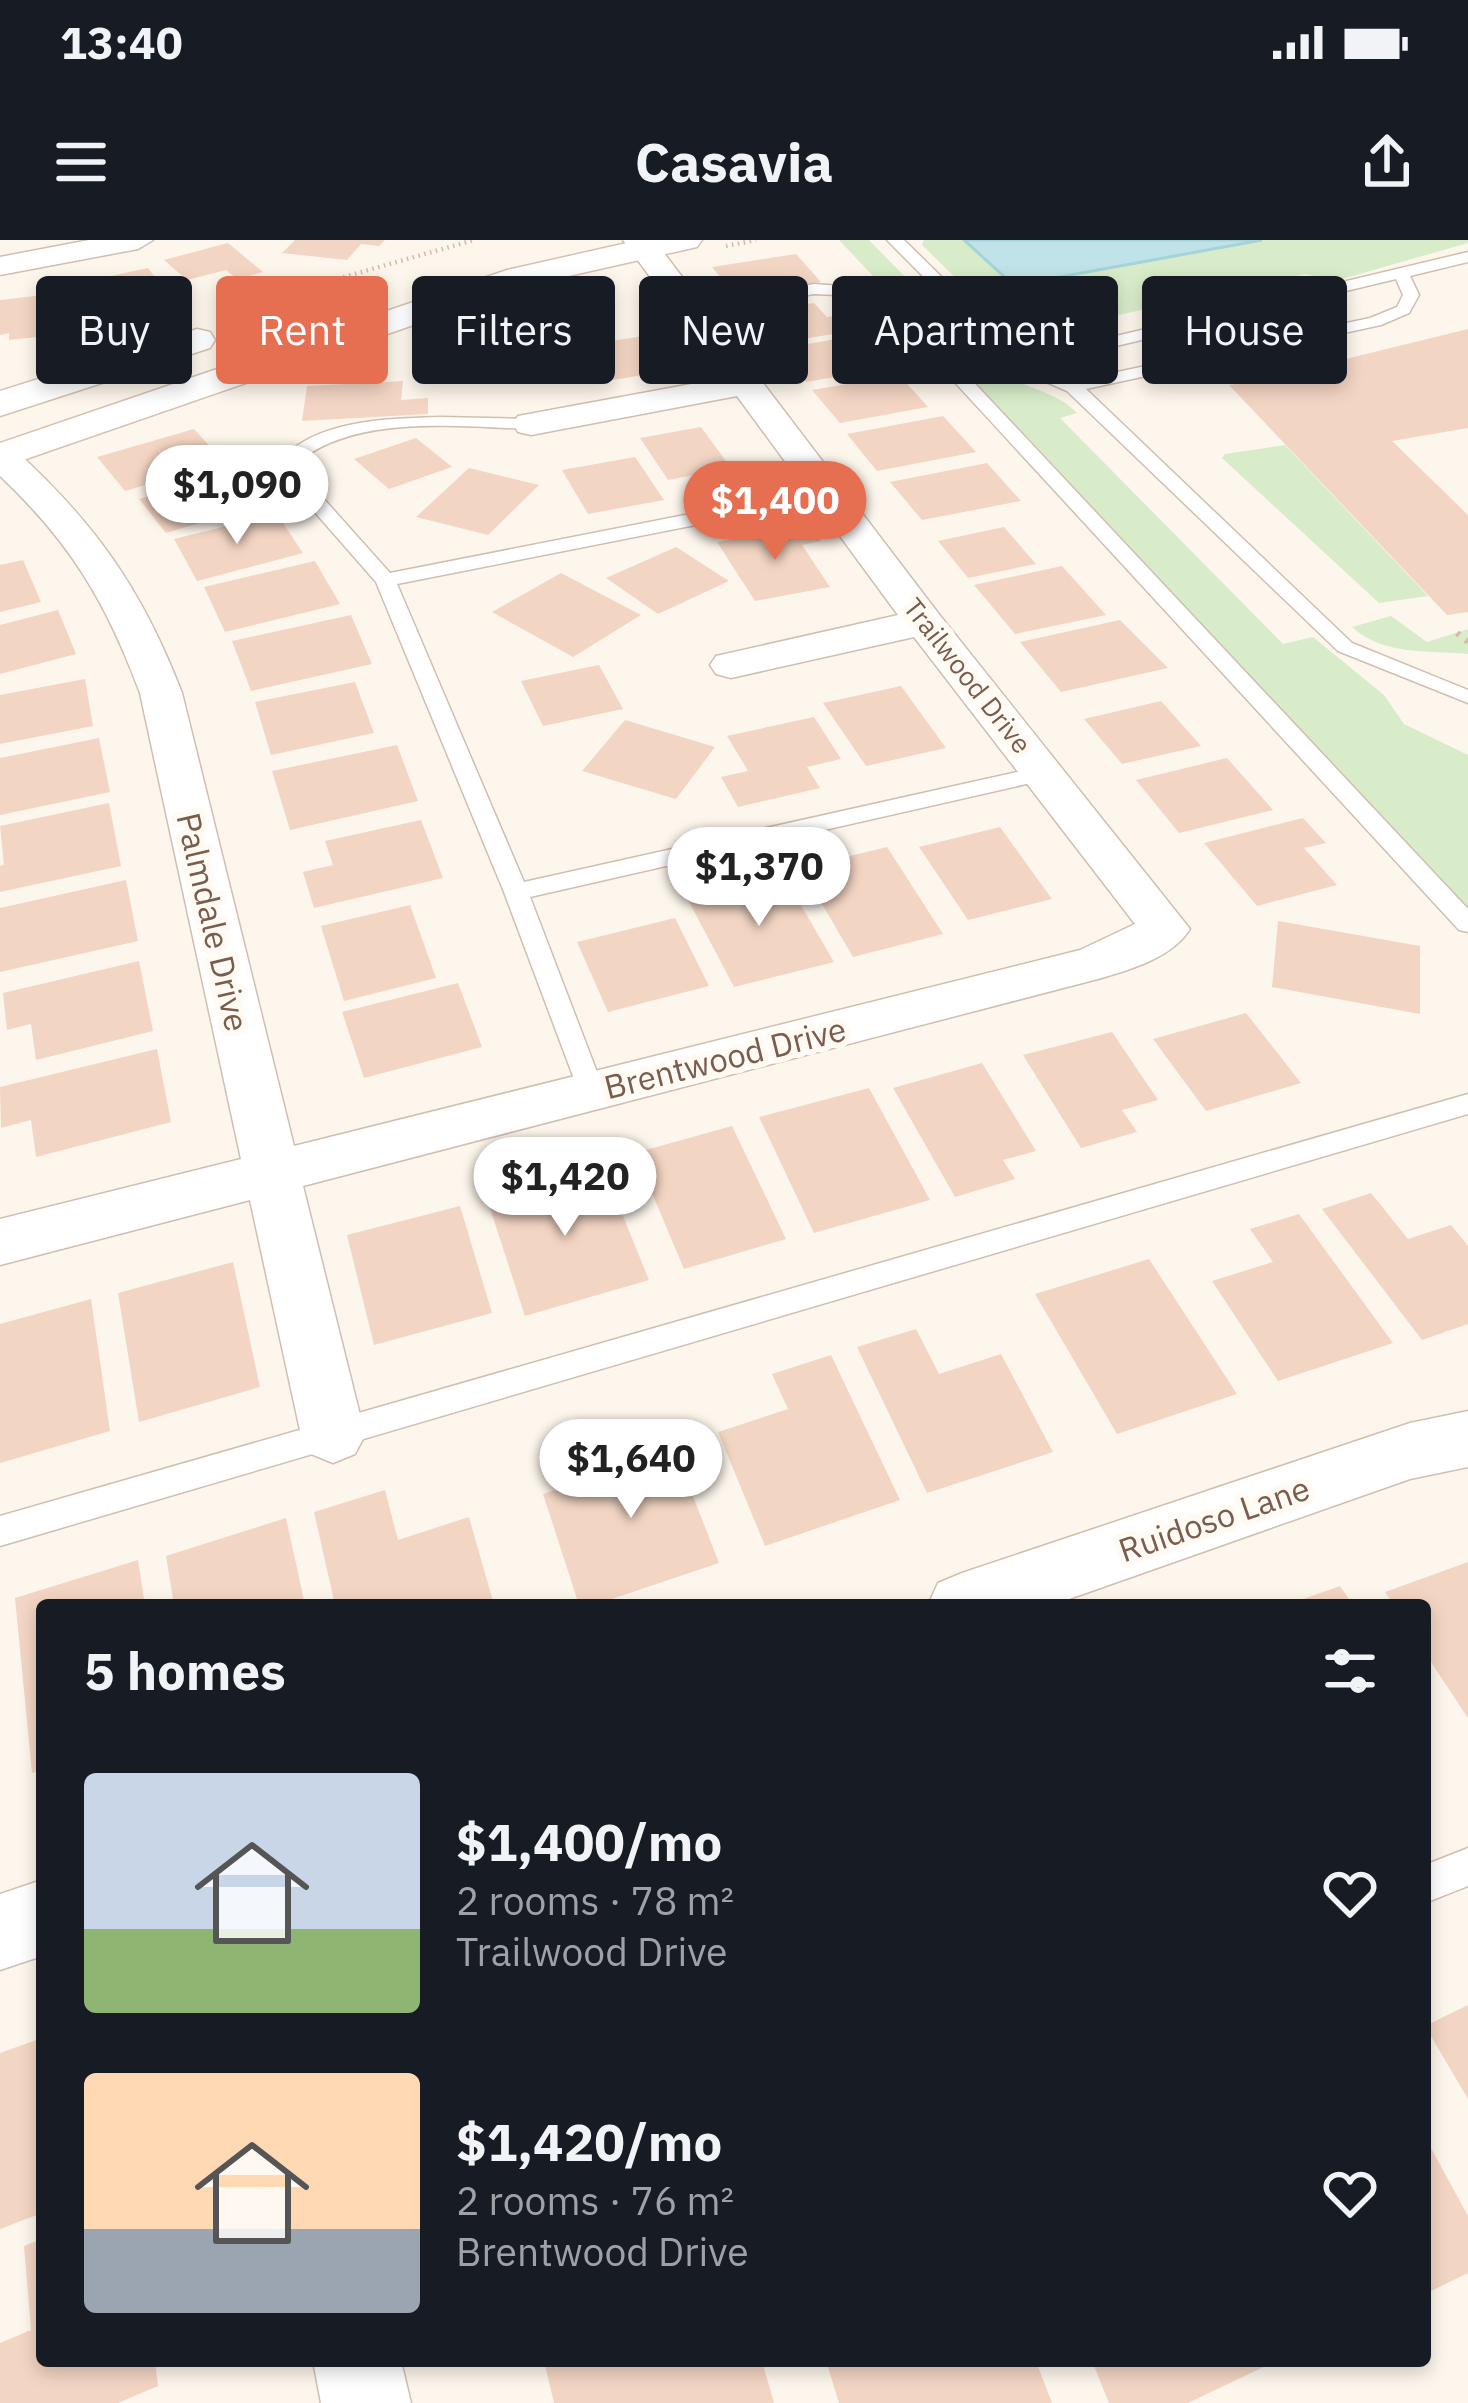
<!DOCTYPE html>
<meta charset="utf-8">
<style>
body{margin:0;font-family:"IBM Plex Sans",sans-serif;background:#242831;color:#f1f3f6;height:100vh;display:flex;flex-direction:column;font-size:45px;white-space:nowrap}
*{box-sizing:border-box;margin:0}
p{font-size:39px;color:#9ea1a6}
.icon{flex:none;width:66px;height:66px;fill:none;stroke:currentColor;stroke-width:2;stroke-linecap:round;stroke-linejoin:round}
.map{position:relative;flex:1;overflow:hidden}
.panel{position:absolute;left:36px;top:1359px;width:1395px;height:768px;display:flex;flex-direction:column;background:#171b24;border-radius:12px;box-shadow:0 6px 18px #0003}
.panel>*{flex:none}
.guide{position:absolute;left:36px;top:36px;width:1398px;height:108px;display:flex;gap:24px}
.price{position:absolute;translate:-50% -102px;padding:0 27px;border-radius:42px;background:#fff;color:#222;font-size:39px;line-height:78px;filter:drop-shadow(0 3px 6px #0008)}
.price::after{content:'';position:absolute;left:50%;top:72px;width:36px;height:27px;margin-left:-18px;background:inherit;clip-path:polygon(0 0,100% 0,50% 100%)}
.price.selected{background:#e76f51;color:#fff}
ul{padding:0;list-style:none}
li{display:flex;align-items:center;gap:36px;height:300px;padding:0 48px}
li span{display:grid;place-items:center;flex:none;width:336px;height:240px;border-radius:12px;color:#555}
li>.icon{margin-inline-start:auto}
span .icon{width:144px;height:144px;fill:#fffc;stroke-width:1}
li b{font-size:51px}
h2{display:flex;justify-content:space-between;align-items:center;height:144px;padding:0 48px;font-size:51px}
.chip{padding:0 42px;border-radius:12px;background:#171b24;box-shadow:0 6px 18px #0003;font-size:42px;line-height:108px}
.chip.selected{background:#e76f51;color:#fff}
.status{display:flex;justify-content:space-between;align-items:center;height:84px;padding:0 60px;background:#171b24;direction:ltr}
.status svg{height:33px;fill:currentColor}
header{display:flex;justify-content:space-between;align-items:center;height:156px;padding:0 48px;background:#171b24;font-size:54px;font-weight:800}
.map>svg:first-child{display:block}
.green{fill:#d8ecc9}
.water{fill:#bfe3e8;stroke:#a5d3da;stroke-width:3}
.building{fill:#f3d5c3}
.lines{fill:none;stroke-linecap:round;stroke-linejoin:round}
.lane-casing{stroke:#d1beb0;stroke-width:3}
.street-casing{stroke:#d1beb0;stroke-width:3}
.secondary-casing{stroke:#d6c0b0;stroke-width:3}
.path-far1{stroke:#d9b8a5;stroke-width:4.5;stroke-dasharray:1.5 4.5;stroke-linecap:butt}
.path{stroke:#d9b8a5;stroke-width:6;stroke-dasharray:3 8;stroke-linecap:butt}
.lane{fill:#fff;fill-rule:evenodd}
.street{fill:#fff;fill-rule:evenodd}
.secondary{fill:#fff;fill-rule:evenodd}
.labels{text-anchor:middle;stroke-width:12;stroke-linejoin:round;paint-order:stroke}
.far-street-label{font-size:27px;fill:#7a5c4d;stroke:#fffaf3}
.street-label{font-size:33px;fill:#7a5c4d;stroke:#fffaf3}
</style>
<div class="status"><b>13:40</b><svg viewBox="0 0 49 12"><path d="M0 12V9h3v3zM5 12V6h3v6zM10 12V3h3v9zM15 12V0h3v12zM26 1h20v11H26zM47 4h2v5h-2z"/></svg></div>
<header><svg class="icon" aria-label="menu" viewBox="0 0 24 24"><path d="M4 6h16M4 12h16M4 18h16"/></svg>Casavia<svg class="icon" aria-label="share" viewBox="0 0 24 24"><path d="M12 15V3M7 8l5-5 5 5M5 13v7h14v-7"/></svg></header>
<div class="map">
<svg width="1468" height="2163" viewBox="0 0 1468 2163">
<rect width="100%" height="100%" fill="#fdf6ec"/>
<g class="green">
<path d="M839 0H869L998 132C1023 148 1057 151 1077 173L1060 178 1283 404 1313 397 1384 455 1404 484 1468 515V667Z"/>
<polygon points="924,0 1468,0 1468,3 1335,41 1305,34 1032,94 1009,90 922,5"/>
<polygon points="1285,205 1428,356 1379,363 1222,218 1225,214"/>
<path d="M1391 376 1427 402 1468 389V414C1428 410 1384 416 1352 387Z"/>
</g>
<polygon class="water" points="964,0 1262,0 1027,43 1008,40"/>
<g class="building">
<polygon points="295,0 385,0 379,6 361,4 347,20 282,13"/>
<polygon points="228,3 263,32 237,39 226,30 187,40 164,20"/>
<polygon points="796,14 821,42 735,55 712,27"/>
<polygon points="148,28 171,59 139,66 130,53 87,63 74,44"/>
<polygon points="43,55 47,96 9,100 9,93 0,95 0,60"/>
<polygon points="814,63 827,77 856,73 870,88 778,103 754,72"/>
<polygon points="551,87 581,133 547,139 535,120 494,127 477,99"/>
<polygon points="1468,89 1468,188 1392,201 1468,275 1468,372 1447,375 1229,145 1298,136 1293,132"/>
<polygon points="860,95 876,113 891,110 904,125 806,142 778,109"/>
<polygon points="644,96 667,131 607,141 585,105"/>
<polygon points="899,135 928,167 840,183 812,150"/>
<polygon points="403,141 401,160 428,158 428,174 302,181 307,146"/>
<polygon points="943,176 976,212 877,231 847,194"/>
<polygon points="701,187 731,228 668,240 640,198"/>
<polygon points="194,189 224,222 125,251 97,217"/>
<polygon points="416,198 452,227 389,249 354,219"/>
<polygon points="635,217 664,260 588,274 562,230"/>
<polygon points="987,223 1021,261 922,280 890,242"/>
<polygon points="469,228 539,245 488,295 416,277"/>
<polygon points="237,231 266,263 166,293 139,259"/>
<polygon points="277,274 303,313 197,341 174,299"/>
<polygon points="809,285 821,301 802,305 830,347 755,361 717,302"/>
<polygon points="1004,287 1036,324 968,338 938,301"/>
<polygon points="676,307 729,341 658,374 606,338"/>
<polygon points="23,320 41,362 0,372 0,325"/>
<polygon points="315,321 340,364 225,392 204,347"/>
<polygon points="1062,326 1106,375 1015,394 974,345"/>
<polygon points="561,333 641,375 573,417 492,372"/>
<polygon points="58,370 76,414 0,434 0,385"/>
<polygon points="351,375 372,424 251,451 232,401"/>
<polygon points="1120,380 1168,428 1061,452 1020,402"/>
<polygon points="599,425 623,469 543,486 521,441"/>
<polygon points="85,439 93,486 0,504 0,455"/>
<polygon points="355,442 374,493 271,515 255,462"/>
<polygon points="901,446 946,508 866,526 823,463"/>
<polygon points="1161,461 1201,506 1122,524 1084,479"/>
<polygon points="814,477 841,519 807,527 820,548 738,567 721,537 748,531 727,496"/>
<polygon points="625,480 715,507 676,559 582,531"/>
<polygon points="99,498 110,552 0,575 0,518"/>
<polygon points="397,505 418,561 290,590 272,531"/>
<polygon points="1227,518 1273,570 1179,593 1136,540"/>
<polygon points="109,563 121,626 0,652 0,626 4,625 0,586"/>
<polygon points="1303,578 1326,603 1304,608 1337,645 1257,666 1204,603"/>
<polygon points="421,580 443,638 314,668 303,632 333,625 325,601"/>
<polygon points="1000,587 1052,659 968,680 919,607"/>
<polygon points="887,607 943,694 853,717 801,628"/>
<polygon points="781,631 834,722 734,747 685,654"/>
<polygon points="126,640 138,701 0,732 0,668"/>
<polygon points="410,665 436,738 344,761 321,686"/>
<polygon points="675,678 709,746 608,772 577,702"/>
<polygon points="1278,681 1420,706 1420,774 1272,747"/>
<polygon points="139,721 153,791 36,820 31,784 7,790 3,753"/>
<polygon points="458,743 482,807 364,838 342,772"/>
<polygon points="1246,773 1301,843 1206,871 1153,799"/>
<polygon points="1112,792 1158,860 1122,870 1137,892 1081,908 1023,815"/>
<polygon points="157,809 171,882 36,917 31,880 1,888 0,847"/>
<polygon points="982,823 1036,911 1003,920 1015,939 955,957 893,848"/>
<polygon points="869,848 930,960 814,993 759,877"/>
<polygon points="732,886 786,999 684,1029 635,913"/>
<polygon points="601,922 649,1040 525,1076 485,953"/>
<polygon points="1371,953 1408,999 1451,985 1468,1006 1468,1084 1422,1100 1322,969"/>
<polygon points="460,966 492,1073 374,1105 347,995"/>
<polygon points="1299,974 1393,1103 1278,1141 1212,1041 1273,1022 1250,989"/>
<polygon points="1149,1019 1237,1154 1117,1194 1035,1054"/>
<polygon points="233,1022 260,1147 139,1182 118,1053"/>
<polygon points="91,1059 110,1191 0,1223 0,1084"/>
<polygon points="916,1089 939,1134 1001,1114 1053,1212 927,1253 857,1107"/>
<polygon points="831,1115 900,1260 765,1306 718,1192 788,1169 772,1134"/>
<polygon points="664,1182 719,1323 594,1365 579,1365 543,1254 617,1230 606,1200"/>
<polygon points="385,1250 398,1300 469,1277 494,1365 335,1365 314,1272"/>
<polygon points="286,1278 305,1365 174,1365 166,1316"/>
<polygon points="138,1320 145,1365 42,1365 42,1530 32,1533 15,1358"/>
<polygon points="1468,1322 1468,1478 1425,1413 1425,1365 1394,1365 1385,1352"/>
<polygon points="1340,1346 1353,1365 1290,1365 1289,1364"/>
<polygon points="1468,1765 1468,1859 1425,1786"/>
<polygon points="42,1798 42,1973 0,1989 0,1813"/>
<polygon points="1425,1897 1468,1976 1468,2033 1425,2054"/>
<polygon points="42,1999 42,2121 155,2121 158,2146 118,2163 0,2163 0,2103 31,2090 24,2006"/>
<polygon points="544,2121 762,2121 774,2163 554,2163"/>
<polygon points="826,2121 1036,2121 1052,2163 839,2163"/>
<polygon points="1092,2121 1276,2121 1188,2163 1109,2163"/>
</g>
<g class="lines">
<g class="lane-casing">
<g id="lane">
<path d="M887 0H904L1024 118 1468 12V22L1410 36 1419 55 1409 73 1381 85 1086 149 1352 403 1468 450V463L1338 411 1067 151 1014 128ZM1396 39 1403 55 1397 67 1370 78 1075 141 1037 125Z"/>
<polygon points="814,44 869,48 904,68 1468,669 1468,692 1459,690 892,74 860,56 814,54 688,75 680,70"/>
<path d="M440 177 531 179 540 184 531 189C458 187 361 174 300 220L307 240 390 333 827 247 836 253 827 259 397 344 524 642 1044 526 1055 533 1044 540 530 657 605 853 592 863 582 860 504 652 376 342 291 245 281 219C320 179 387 179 440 177Z"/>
<polygon points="1468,854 1468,874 0,1306 0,1276"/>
<polygon points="1468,1608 1468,1646 1425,1663 1425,1625"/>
</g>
</g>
<g class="street-casing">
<g id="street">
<polygon points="89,0 153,0 138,9 0,35 0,17"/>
<path d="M623 0H654L938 373 1190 689C1172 718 1129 730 1098 739L303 946 365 1195 355 1214 333 1223 311 1214 301 1195 250 960 0 1025V979L241 919 140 453C106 362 71 303 0 236V205L13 208C95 283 142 349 182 453L294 906 1080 710 1135 684 914 397 731 438 716 434 710 425 716 416 898 375 737 156 531 195 518 192 513 184 518 176 724 138Z"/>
<polygon points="1468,1171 1468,1227 1410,1239 1052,1365 928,1365 938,1343 962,1333 1410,1183"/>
<polygon points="42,1640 42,1716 0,1730 0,1654"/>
<polygon points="313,2121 401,2121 411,2163 321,2163"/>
</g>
</g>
<g class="secondary-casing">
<g id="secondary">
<polygon points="640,0 702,0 697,7 529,45 0,228 0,203 507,30"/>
<polygon points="197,89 210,92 215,100 210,108 0,176 0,151"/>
</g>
</g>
<g class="path-far1">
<polyline points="726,6 756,0"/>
<polyline points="228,70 474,0"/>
</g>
<polyline class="path" points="1457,393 1468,402"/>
<use href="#lane" class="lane"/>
<use href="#street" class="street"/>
<use href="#secondary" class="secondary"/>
</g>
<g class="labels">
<g class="far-street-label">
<text transform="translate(967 436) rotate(52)" y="9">Trailwood Drive</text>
</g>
<g class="street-label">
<text transform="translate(213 682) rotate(77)" y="12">Palmdale Drive</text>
<text transform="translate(725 818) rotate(-14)" y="12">Brentwood Drive</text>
<text transform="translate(1214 1279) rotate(-19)" y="12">Ruidoso Lane</text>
</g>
</g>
</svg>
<b class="price" style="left:237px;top:307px">$1,090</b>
<b class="price selected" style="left:775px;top:323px">$1,400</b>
<b class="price" style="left:759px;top:689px">$1,370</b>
<b class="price" style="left:565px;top:999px">$1,420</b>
<b class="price" style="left:631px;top:1281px">$1,640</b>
<div class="guide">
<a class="chip">Buy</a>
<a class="chip selected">Rent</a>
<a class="chip">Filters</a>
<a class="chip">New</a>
<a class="chip">Apartment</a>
<a class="chip">House</a>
</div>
<section class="panel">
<h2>5 homes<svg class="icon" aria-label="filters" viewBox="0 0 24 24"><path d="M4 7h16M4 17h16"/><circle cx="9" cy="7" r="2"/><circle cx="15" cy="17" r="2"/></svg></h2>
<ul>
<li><span style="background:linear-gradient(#c9d6e8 65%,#8fb573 0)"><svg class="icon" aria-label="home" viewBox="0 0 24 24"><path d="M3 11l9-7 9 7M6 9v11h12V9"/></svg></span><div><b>$1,400/mo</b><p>2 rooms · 78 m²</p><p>Trailwood Drive</p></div><svg class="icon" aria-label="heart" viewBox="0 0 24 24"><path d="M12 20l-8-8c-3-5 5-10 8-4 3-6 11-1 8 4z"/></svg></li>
<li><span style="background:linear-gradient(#ffd9b3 65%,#9aa5b1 0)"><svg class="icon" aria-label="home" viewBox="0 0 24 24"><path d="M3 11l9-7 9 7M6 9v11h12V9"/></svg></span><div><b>$1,420/mo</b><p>2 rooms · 76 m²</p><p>Brentwood Drive</p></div><svg class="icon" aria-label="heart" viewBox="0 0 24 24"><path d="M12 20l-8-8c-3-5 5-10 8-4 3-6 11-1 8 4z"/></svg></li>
</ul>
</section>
</div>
